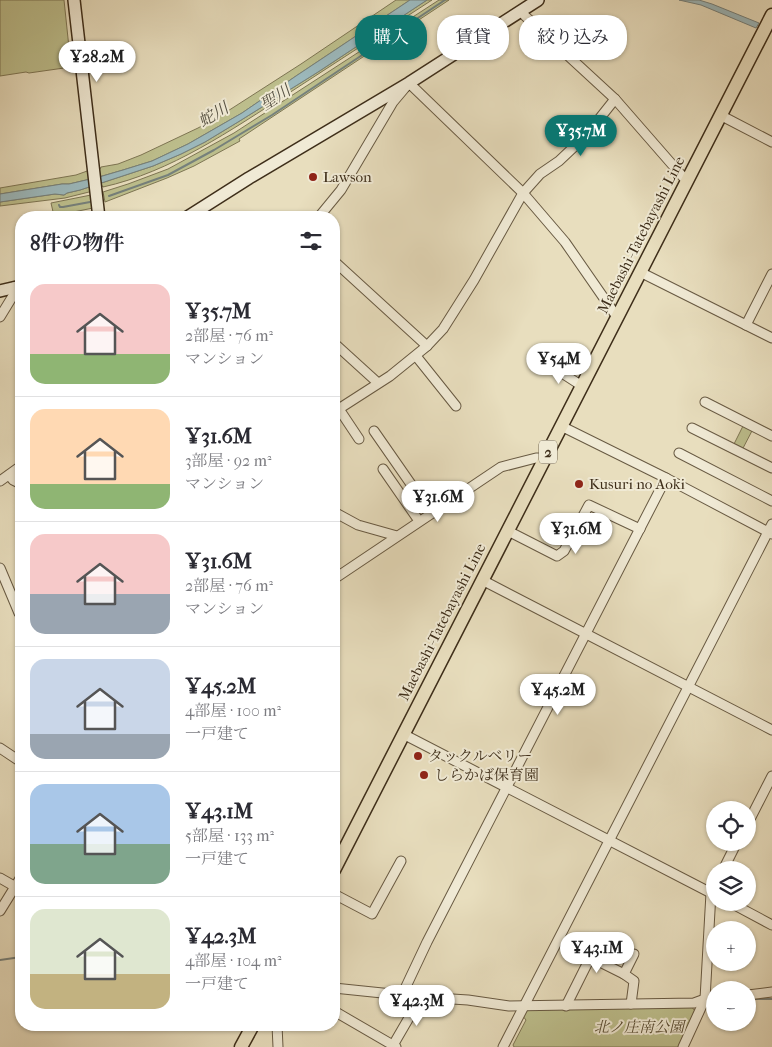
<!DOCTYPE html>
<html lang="ja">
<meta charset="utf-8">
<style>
body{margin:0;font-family:"IM FELL French Canon","Noto Serif JP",serif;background:#f2f2f3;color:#2b2b33;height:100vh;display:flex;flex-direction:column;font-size:19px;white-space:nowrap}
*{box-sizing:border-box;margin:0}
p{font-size:16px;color:#7c7c81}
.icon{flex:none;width:28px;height:28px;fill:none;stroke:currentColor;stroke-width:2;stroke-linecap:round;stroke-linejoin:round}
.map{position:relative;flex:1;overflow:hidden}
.details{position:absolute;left:15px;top:211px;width:325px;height:820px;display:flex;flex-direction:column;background:#fff;border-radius:20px;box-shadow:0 1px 4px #0004}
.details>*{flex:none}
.hud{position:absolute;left:355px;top:15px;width:341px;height:45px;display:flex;gap:10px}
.controls{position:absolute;left:706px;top:801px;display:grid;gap:10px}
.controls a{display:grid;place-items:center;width:50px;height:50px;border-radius:50%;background:#fff;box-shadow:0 1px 4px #0004;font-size:25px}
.price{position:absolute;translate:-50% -42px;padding:0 11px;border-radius:18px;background:#fff;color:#222;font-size:16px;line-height:32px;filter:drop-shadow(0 1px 2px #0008)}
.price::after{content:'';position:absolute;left:50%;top:30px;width:15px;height:11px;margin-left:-8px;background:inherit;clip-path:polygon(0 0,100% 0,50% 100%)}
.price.current{background:#0f766e;color:#fff}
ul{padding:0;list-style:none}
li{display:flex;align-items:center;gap:15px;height:125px;padding:0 15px}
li+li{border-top:1px solid #e1e1e2}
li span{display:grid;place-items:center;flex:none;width:140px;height:100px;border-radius:15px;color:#555}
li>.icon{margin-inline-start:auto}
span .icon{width:60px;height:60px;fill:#fffc;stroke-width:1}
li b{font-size:21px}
h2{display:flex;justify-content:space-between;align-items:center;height:60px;padding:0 15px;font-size:21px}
.pill{padding:0 18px;border-radius:20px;background:#fff;box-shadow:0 1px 4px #0004;font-size:18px;line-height:45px}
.pill.current{background:#0f766e;color:#fff}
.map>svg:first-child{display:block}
.green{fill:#bdbf8d;stroke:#7e7654}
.water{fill:#9cb9bd;stroke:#76817c}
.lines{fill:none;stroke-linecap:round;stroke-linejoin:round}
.stream{stroke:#76817c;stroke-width:2}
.street-casing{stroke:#685a43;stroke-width:11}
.secondary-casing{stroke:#3e2e1a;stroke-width:14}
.primary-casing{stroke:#3e2e1a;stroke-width:15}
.street{stroke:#f0ead5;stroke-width:9}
.secondary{stroke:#f0ead5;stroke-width:11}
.primary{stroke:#e8debe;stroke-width:12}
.poi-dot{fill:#8f2418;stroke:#f0ead5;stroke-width:2}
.labels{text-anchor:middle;stroke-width:4;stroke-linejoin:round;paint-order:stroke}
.shield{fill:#f0ead5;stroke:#736652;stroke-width:1}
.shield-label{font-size:14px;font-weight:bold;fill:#3e2e1a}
.poi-label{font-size:15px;fill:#3e2e1a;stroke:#f0ead5;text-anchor:start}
.street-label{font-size:15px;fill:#3e2e1a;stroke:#f0ead5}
.park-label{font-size:15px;font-style:italic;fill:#574b31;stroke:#f0ead5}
.water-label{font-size:16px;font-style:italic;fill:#565143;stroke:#f0ead5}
</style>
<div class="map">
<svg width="772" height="1047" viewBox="0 0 772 1047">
<rect width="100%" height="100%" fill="#e8debe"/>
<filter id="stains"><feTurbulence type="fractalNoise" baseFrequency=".004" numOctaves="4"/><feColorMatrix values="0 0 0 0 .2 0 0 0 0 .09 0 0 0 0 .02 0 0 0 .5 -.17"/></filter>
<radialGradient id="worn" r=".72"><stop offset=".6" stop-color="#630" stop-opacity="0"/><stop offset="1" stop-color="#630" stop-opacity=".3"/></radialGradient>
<g class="green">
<polygon points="0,0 64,0 71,67 29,73 26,72 0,76"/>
<polygon points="396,0 410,0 296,76 242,113 188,144 152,161 123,170 99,177 69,184 62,184 0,194 0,188 76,175 90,170 91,172 100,169 101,167 118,164 141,155 198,128 220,116 301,64"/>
<path d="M427 0H432C384 31 337 62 289 93 231 130 171 172 103 187V186L93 189V191L65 198 0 206V202L55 194 64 195 67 193 80 190 153 166 181 154 205 142 238 122 318 72Z"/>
<polygon points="439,0 449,0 239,139 240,141 194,166 167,178 105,202 103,192 128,184 168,169 234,133"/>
<polygon points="91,195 93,208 54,216 51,203"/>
<polygon points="745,422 754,427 741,452 732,448"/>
<polygon points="691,1006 695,1011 680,1047 514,1047 513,1045 526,1020 522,1015 526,1009"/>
</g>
<g class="water">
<polygon points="410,0 427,0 318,72 238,122 205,142 181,154 153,166 80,190 67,193 64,195 55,194 0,202 0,194 62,184 69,184 99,177 123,170 152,161 188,144 242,113 296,76"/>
<polygon points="679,0 699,0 712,4 759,23 756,28 701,5"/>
</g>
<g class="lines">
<g class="stream">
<polyline points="109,196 168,175 214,150 272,115 445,0"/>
<polyline points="59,205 60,207 63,207 90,202"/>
<polyline points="0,960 21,957"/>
<polyline points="748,999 772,999"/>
</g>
<g class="street-casing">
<g id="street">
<polyline points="521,11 525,16 615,99 683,177 687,180"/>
<polyline points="720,115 772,142"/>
<polyline points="318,218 341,190 393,102 409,83 523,193 565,242 617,317"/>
<polyline points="334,261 427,346"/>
<polyline points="640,272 772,338"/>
<polyline points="0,317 14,294 14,287"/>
<polyline points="746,325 772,274"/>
<polyline points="334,343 378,383"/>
<polyline points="416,356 456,406"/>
<polyline points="548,364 582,386"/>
<polyline points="705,402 772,436"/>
<polyline points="339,409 359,439"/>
<polyline points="334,412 390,376 427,346 443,329 474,280 523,193 540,174 559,161 577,144 588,133 615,99"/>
<polyline points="561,426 666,478 772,534"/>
<polyline points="692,428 772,468"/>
<polyline points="374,431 431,513"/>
<polyline points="679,453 772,501"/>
<polyline points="383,469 419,521"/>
<polyline points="9,475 13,480 21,484"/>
<polyline points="0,481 21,466"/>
<polyline points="334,512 358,525 397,536"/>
<polyline points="508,531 557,556 564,551 589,505 640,529"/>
<polyline points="0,568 19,613 21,616"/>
<polyline points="334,579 501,467 536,458 545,458"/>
<polyline points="482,580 772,730"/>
<polyline points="403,734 715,895"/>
<polyline points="0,748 21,762"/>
<polyline points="748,823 772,776"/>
<polyline points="723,870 737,842"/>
<polyline points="0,878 21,890"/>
<polyline points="334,894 372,914 401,861"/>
<polyline points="729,902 772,925"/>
<polyline points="0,911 21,877"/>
<polyline points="624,974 634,954"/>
<polyline points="334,988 421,997 468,1000 509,1006 694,1003 705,999 715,998"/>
<polyline points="402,995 427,942 666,478"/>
<polyline points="748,995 772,992"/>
<polyline points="566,1006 589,960 594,959 624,974 634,981 631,1004"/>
<polyline points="334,1011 396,1047"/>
<polyline points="277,1025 278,1047"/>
<polyline points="392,1047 421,997"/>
<polyline points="503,1047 772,524"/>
<polyline points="683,1047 705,999 711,893 715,885"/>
</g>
</g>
<g class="secondary-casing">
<g id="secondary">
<polyline points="74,0 99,218"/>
<polyline points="186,218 249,178 409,83 538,0"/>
<polyline points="0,291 21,286"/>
</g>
</g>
<g class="primary-casing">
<g id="primary">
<polyline points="334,870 772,15"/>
<polyline points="241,1047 253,1025"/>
</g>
</g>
<use href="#street" class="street"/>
<use href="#secondary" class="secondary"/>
<use href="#primary" class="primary"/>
</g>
<g class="poi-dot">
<circle cx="313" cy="177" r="5"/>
<circle cx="579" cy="484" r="5"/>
<circle cx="418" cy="756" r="5"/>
<circle cx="424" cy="775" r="5"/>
</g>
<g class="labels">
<rect class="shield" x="539" y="440.5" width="18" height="23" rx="4"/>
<g class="shield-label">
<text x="548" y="457">2</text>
</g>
<g class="poi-label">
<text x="323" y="182">Lawson</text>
<text x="589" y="489">Kusuri no Aoki</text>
<text x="428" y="761">タックルベリー</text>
<text x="434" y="780">しらかば保育園</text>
</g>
<g class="street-label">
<text transform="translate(641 235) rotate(-63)" y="5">Maebashi-Tatebayashi Line</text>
<text transform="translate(442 622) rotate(-63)" y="5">Maebashi-Tatebayashi Line</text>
</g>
<g class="park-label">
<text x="639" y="1032">北ノ庄南公園</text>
</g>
<g class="water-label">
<text transform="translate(275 97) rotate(-33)" y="6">聖川</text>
<text transform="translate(213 114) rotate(-31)" y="6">蛇川</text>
</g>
</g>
<rect width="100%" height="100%" filter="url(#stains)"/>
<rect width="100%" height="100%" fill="url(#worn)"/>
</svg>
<div class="controls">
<a><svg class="icon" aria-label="locate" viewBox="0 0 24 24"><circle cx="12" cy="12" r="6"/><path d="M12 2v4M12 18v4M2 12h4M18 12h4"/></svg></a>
<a><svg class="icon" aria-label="layers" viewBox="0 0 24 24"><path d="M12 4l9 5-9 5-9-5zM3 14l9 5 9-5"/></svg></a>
<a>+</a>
<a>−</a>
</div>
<b class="price" style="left:97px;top:83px">¥28.2M</b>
<b class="price current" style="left:581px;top:157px">¥35.7M</b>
<b class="price" style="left:559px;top:385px">¥54M</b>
<b class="price" style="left:438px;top:523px">¥31.6M</b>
<b class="price" style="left:576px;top:555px">¥31.6M</b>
<b class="price" style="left:558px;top:716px">¥45.2M</b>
<b class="price" style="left:597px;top:974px">¥43.1M</b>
<b class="price" style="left:417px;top:1027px">¥42.3M</b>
<div class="hud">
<a class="pill current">購入</a>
<a class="pill">賃貸</a>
<a class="pill">絞り込み</a>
</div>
<section class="details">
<h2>8件の物件<svg class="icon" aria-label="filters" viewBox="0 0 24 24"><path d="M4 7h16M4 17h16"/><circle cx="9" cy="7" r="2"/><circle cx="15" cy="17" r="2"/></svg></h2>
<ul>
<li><span style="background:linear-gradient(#f6c9c9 70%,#8fb573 0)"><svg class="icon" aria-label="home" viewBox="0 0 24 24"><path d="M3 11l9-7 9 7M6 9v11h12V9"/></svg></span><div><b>¥35.7M</b><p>2部屋 · 76 m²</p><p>マンション</p></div></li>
<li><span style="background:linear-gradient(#ffd9b3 75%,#8fb573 0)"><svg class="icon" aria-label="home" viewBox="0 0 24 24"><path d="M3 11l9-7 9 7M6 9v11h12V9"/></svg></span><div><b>¥31.6M</b><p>3部屋 · 92 m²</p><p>マンション</p></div></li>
<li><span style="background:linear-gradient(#f6c9c9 60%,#9aa5b1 0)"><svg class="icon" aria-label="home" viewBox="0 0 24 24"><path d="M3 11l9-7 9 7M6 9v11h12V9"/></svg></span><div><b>¥31.6M</b><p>2部屋 · 76 m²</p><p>マンション</p></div></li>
<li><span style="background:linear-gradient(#c9d6e8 75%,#9aa5b1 0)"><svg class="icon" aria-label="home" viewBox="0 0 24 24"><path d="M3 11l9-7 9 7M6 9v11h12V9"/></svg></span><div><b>¥45.2M</b><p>4部屋 · 100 m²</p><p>一戸建て</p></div></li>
<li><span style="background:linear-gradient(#a9c7e8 60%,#7fa58c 0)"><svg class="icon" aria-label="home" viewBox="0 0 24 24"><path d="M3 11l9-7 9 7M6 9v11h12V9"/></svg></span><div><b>¥43.1M</b><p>5部屋 · 133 m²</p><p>一戸建て</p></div></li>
<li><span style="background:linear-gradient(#dfe7d0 65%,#c2b280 0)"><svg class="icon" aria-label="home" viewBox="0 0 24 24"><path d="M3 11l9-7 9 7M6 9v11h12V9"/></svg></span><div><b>¥42.3M</b><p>4部屋 · 104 m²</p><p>一戸建て</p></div></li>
</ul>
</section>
</div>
